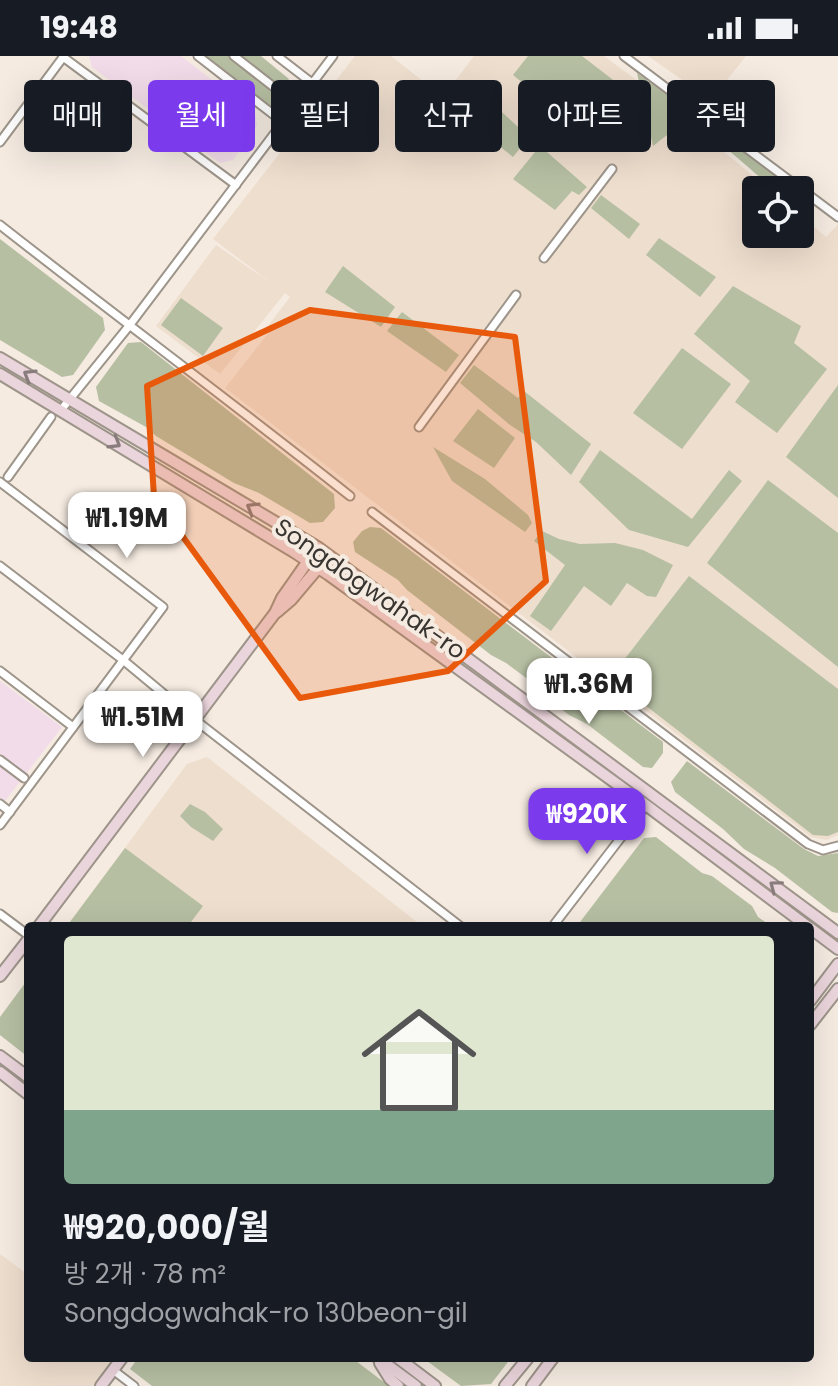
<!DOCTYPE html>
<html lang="ko">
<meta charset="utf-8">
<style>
body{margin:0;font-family:Poppins,"Noto Sans KR",sans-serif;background:#242831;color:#f1f3f6;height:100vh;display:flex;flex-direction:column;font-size:30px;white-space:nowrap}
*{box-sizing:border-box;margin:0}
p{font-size:26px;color:#9ea1a6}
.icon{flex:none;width:44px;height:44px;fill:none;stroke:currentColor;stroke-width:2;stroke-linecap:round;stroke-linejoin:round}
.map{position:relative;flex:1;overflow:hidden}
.details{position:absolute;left:24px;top:866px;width:790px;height:440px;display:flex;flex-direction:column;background:#171b24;border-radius:8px;box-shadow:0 8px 32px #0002}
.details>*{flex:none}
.hud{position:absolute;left:24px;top:24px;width:790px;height:72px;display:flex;gap:16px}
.controls{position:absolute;left:742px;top:120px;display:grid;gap:16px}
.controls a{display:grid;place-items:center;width:72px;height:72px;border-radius:8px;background:#171b24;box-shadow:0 8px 32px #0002;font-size:40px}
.price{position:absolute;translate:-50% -68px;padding:0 18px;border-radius:16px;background:#fff;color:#222;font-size:26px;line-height:52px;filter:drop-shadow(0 2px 4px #0008)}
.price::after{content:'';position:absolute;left:50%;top:48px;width:24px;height:18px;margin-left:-12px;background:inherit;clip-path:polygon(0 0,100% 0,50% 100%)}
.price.selected{background:#7c3aed;color:#fff}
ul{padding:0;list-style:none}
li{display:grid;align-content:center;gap:16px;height:424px;padding:0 40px}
li span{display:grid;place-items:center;height:248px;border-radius:8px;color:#555}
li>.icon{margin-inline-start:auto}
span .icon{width:144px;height:144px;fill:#fffc;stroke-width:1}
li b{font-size:34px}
.tag{padding:0 28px;border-radius:8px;background:#171b24;box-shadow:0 8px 32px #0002;font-size:28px;line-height:72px}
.tag.selected{background:#7c3aed;color:#fff}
.status{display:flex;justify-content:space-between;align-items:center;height:56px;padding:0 40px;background:#171b24;direction:ltr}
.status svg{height:22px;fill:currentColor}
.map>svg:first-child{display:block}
.commercial{fill:#f2dce9}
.built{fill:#eedece}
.green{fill:#b6bfa2}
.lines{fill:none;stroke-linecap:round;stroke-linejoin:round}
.street-casing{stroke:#9d948a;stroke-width:11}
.secondary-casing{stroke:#9d948a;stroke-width:14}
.street{stroke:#fff;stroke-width:7}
.secondary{stroke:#ebd5dc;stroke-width:10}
.oneway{stroke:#897c7d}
.marked{fill:#e8590c;fill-opacity:0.2;stroke:#e8590c;stroke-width:6;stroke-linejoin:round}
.labels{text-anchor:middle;stroke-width:8;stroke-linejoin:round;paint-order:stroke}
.street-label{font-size:24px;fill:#383430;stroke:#f5ebe1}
</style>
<div class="status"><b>19:48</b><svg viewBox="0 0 49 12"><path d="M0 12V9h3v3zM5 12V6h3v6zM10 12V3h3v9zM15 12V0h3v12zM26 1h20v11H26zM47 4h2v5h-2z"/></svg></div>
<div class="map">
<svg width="838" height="1330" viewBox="0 0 838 1330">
<rect width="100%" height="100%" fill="#f5ebe1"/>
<g class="commercial">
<polygon points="89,0 181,0 255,57 257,69 233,104 220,107 92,11"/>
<polygon points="0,625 62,671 2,749 0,748"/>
</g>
<g class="built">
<polygon points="355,0 391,0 443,41 474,0 604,0 642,28 770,134 756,134 756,178 800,178 800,159 826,181 838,168 838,779 827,784 811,781 225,332 270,275 267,271 290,241 285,237 220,318 156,270 216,189 271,227 213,183"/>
<polygon points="648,0 746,0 711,44"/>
<polygon points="207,701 422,870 67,870 187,708"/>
<polygon points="0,1198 28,1219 28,1302 130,1302 107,1330 0,1330"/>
</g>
<g class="green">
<polygon points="205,0 261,0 289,23 271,51"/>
<polygon points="528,0 582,0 621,30 586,78 513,19"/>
<path d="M637 17 796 134C790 134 782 135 777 133 751 120 711 67 680 73 670 75 661 84 653 90Z"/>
<polygon points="480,36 529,81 513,101 464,62"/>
<polygon points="540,90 587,131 579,139 572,135 555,154 513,123"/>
<polygon points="601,139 640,168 629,183 591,152"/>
<polygon points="659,182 716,221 700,241 646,199"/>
<polygon points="0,183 103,262 105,274 73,319 62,321 0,284"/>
<polygon points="343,210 395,251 381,271 325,236"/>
<polygon points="733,230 801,270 794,287 827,313 777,377 735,346 750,325 694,278"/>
<polygon points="181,242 223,272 203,300 161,269"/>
<polygon points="402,256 459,299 446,316 387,275"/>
<polygon points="141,286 334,438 335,452 323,466 310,467 259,437 234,427 156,380 146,371 99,345 96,331 128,287"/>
<polygon points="682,292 731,328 682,393 633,357"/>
<polygon points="474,309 518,342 524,335 591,388 571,419 536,386 510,369 460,327"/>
<polygon points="838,329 838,442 786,401"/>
<polygon points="478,353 515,382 494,412 453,385"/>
<polygon points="433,391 485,423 528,459 532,467 525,476 452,425"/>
<polygon points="600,394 692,463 729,414 742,425 688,491 629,474 579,426"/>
<polygon points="768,424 838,477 838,611 707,507"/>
<polygon points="370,471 381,472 663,686 663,697 652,712 643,711 587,668 569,659 548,643 541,633 506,607 491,599 407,534 398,524 355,496 353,486 362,475"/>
<polygon points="542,475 559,483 580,488 615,487 643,494 673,509 656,541 647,540 627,527 611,550 584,530 551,575 530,560 565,509 534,485"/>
<polygon points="689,520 838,633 838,776 828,780 813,779 610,622"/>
<polygon points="687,705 804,793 818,800 838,797 838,857 832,856 775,812 744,793 723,773 675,736 671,726"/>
<polygon points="190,748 205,756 223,773 213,785 191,771 180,760"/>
<polygon points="656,781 702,817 712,820 752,850 758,861 771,870 577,870 644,782"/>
<polygon points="125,792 203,850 188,870 67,870"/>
<polygon points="28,923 28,1001 0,979 0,961"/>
<polygon points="138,1302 352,1302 389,1330 152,1330 130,1313"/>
<polygon points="423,1302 511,1302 491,1328 461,1330"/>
</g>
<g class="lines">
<g class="street-casing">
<g id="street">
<polyline points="198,0 283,66"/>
<polyline points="234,0 284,39"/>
<polyline points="277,0 312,27"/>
<polyline points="624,0 838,161"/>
<polyline points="63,1 236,129"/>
<polyline points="0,86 64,0"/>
<path d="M0 169C116 260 234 348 350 440"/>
<polyline points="544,202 612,113"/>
<polyline points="61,354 129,270 333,0"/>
<polyline points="419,371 516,239"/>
<polyline points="8,421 51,361"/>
<polyline points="0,426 163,551 0,769"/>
<polyline points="372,456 808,788 823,794 838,790"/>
<polyline points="0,510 123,604 194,663 460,870"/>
<polyline points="0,615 73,671"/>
<polyline points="0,704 24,722"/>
<polyline points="0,748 10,756"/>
<polyline points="0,858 28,879"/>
<polyline points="553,870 646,749"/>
<polyline points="113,1314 134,1330"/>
</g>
</g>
<g class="secondary-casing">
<g id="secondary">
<polyline points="0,302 319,492 838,877"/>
<polyline points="0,318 294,496 329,519 646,749 807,870"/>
<polyline points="277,556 291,544 318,512"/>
<polyline points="39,870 275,557 282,542 308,505"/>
<polyline points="810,872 838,893"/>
<polyline points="0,920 28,884"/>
<polyline points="810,945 838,908"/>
<polyline points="810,969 838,933"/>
<polyline points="0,1000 28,1021"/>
<polyline points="0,1016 28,1038"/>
<polyline points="378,1302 416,1330"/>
<polyline points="398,1302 435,1330"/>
<polyline points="380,1307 390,1323 398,1330"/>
<polyline points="101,1330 122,1302"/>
<polyline points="505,1330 528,1302"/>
<polyline points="532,1330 553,1302"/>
</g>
</g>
<use href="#street" class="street"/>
<use href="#secondary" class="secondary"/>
</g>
<defs><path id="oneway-chevron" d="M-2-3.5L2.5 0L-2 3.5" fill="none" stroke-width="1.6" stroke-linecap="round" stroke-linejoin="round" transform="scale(2)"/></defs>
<g class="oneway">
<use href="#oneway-chevron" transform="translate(29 319) rotate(-149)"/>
<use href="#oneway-chevron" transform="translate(115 387) rotate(31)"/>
<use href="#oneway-chevron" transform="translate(252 452) rotate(-149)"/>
<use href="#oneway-chevron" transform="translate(775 830) rotate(-143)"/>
</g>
<path class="marked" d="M310 254 515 281 546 525 448 615 300 642 154 441 147 330Z"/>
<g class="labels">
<g class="street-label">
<text transform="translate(370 533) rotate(35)" y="8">Songdogwahak-ro</text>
</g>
</g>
</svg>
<div class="controls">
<a><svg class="icon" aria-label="locate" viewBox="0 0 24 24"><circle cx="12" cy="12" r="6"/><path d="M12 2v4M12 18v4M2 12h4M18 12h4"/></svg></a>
</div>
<b class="price" style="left:127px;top:504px">₩1.19M</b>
<b class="price" style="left:589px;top:670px">₩1.36M</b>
<b class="price" style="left:143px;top:703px">₩1.51M</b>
<b class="price selected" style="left:587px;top:800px">₩920K</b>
<div class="hud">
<a class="tag">매매</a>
<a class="tag selected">월세</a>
<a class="tag">필터</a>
<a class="tag">신규</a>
<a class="tag">아파트</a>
<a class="tag">주택</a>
</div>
<section class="details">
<ul>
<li><span style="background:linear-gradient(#dfe7d0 70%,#7fa58c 0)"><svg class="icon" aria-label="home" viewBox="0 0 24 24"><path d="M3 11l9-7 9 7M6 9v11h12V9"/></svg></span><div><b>₩920,000/월</b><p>방 2개 · 78 m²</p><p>Songdogwahak-ro 130beon-gil</p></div></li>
</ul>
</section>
</div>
